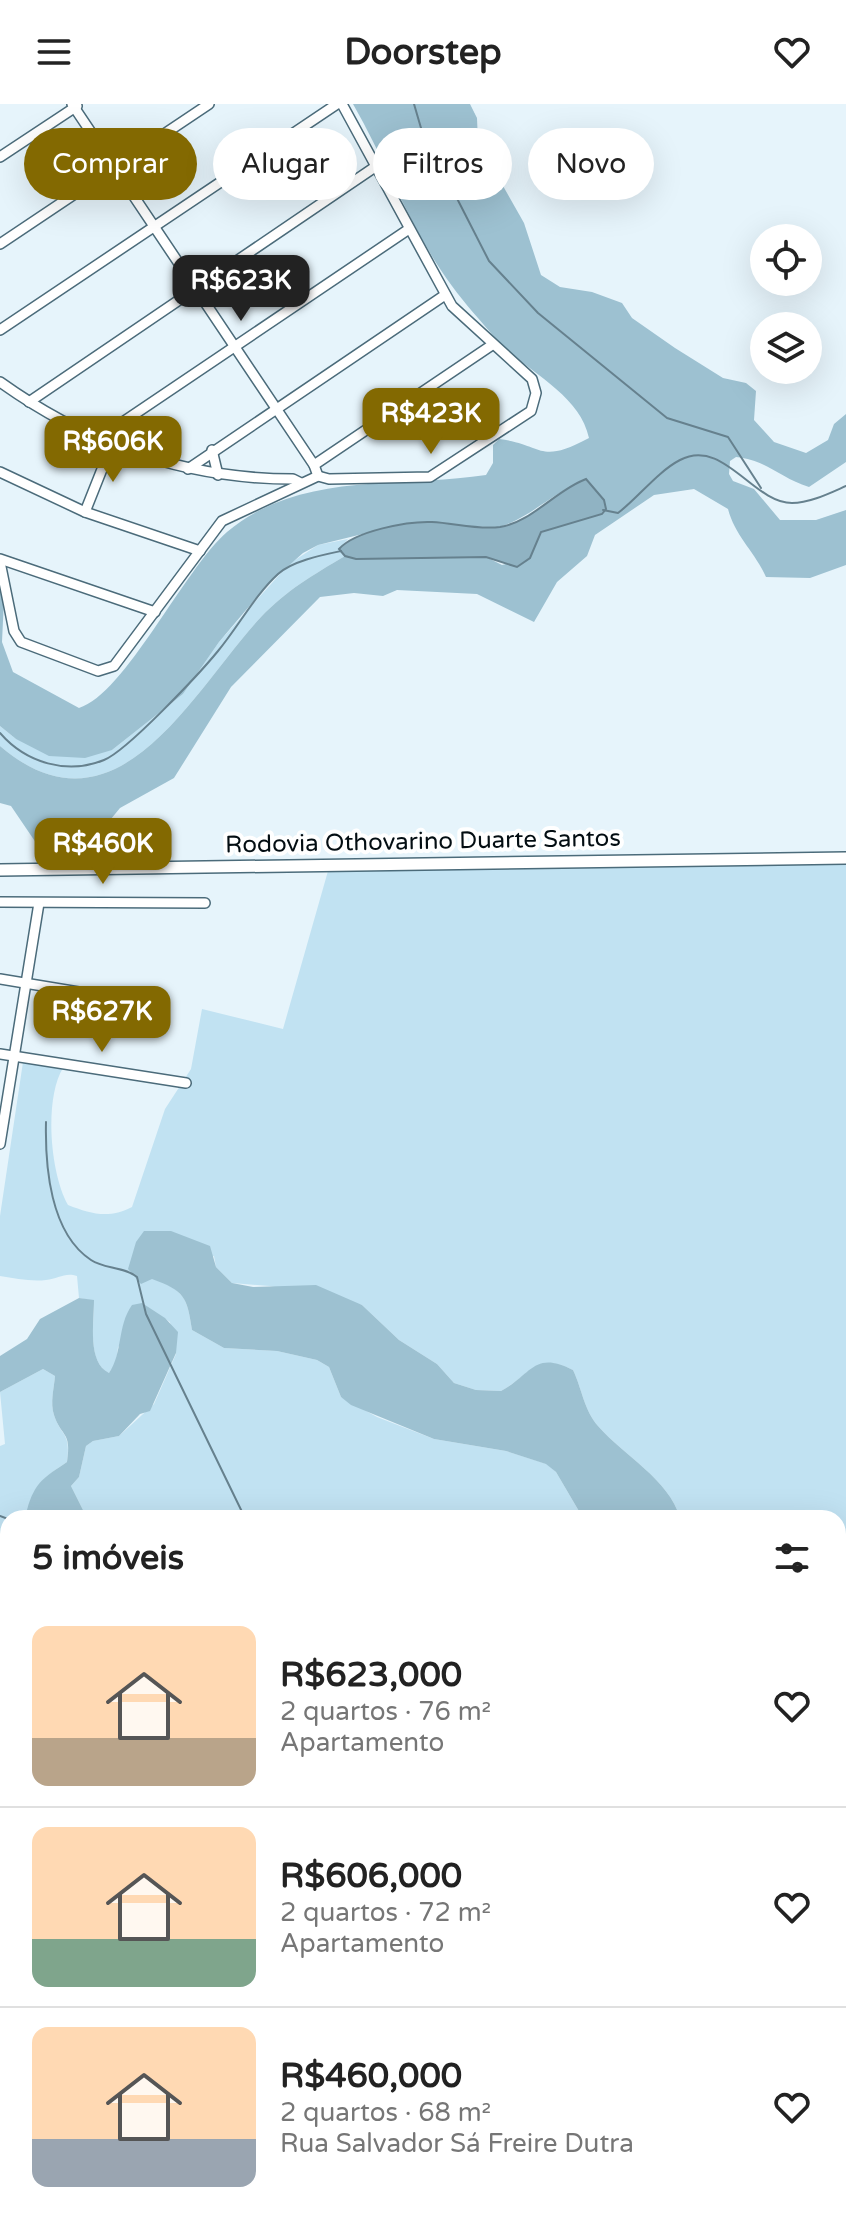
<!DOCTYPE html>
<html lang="pt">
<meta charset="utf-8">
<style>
body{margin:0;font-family:"Varela Round",sans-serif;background:#f2f2f2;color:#222;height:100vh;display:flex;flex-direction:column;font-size:30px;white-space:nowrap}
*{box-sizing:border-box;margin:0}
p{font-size:26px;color:#767676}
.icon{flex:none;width:44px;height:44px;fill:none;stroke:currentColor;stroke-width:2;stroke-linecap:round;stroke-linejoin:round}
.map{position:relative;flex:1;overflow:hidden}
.panel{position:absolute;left:0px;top:1406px;width:846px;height:714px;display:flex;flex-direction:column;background:#fff;border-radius:24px 24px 0 0;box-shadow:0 8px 32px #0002}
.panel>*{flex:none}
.top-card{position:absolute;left:24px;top:24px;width:798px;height:72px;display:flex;gap:16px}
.controls{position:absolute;left:750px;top:120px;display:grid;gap:16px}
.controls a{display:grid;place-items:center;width:72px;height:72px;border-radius:50%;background:#fff;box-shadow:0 8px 32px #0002;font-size:40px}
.price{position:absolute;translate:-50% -68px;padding:0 18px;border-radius:16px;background:#836901;color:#fff;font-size:26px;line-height:52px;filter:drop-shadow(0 2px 4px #0008)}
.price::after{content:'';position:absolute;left:50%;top:48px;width:24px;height:18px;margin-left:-12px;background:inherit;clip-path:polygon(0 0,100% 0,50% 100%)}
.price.current{background:#222;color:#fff}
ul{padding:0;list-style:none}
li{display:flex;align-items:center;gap:24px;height:200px;padding:0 32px}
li+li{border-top:2px solid #e0e0e0}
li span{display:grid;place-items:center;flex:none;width:224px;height:160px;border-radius:16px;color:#555}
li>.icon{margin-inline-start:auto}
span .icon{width:96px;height:96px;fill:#fffc;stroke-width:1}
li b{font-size:34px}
h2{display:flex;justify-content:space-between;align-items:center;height:96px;padding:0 32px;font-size:34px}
.chip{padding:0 28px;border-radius:36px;background:#fff;box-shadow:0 8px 32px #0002;font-size:28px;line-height:72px}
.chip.current{background:#836901;color:#fff}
header{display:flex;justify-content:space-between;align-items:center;height:104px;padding:0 32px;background:#fff;font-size:36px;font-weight:700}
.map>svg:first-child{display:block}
.green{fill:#c1e2f2}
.forest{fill:#9dc1d1}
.water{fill:#90b3c3;stroke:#66818e;stroke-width:2}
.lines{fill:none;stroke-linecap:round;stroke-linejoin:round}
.stream{stroke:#66818e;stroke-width:2}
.minor-casing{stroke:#4b6b7a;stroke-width:12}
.major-casing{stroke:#4b6b7a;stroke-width:14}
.minor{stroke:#fff;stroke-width:9}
.major{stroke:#fff;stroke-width:11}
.labels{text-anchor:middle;stroke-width:8;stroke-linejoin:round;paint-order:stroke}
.street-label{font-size:24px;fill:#030d12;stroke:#fff}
</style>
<header><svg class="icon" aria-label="menu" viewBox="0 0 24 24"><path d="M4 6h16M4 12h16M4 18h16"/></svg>Doorstep<svg class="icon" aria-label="heart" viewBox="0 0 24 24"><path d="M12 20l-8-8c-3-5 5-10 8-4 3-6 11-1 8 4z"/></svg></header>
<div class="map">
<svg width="846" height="2119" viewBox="0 0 846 2119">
<rect width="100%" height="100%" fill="#e6f4fb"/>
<g class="green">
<path d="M348 435 339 445 345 452C313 471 287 486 261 513 193 586 117 742 0 642V622L16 635 112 646 183 590 219 538 289 460 318 441Z"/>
<path d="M846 759V1635L838 1632V1414H680C669 1375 624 1352 598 1322 584 1306 582 1285 573 1266 536 1247 529 1272 501 1287L476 1286 454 1279 437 1260 399 1236 362 1201 270 1182 232 1179 216 1163 214 1152 152 1174C185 1187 187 1193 192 1226L224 1244 277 1247 317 1256 329 1263 341 1293 377 1313 434 1335 506 1347 547 1360 556 1368 583 1414H83V1406L71 1382 79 1373 86 1342 93 1337 119 1332 154 1300 176 1250 170 1218 155 1208 118 1243 116 1259 109 1269C87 1258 94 1220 94 1197L79 1194 77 1172C65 1168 58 1175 46 1176 31 1178 15 1174 0 1172V1112L23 958 63 964C44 995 50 1069 68 1101 91 1110 109 1115 132 1103L165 1005 191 965 202 905 283 925 328 767Z"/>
<path d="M43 1265 55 1272C54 1284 50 1299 54 1311 61 1333 71 1327 67 1358 45 1373 35 1378 28 1406L38 1414H8V1665L0 1670V1342L5 1340 0 1288Z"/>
<polygon points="838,1700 846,1701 846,1828 838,1821"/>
<rect x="634" y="2112" width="97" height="7"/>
</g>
<g class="forest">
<path d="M353 0H470L477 14 478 38 524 119 541 171 560 183 592 188 622 199 632 214 675 244 723 274 746 279 756 287 754 316 774 338 806 349 828 336 834 320 846 310V358L809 383C780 374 767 356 736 353L730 357 729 370 733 377 754 385 780 416H816L846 406V461L810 474 766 473C755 448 735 432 728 405L694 385 654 391 595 431 587 452 557 478 534 518 477 490 397 486 383 492 354 489 320 493 231 583 174 674 120 704 101 727 97 757 49 758 11 702 0 699V642C117 742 193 586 261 513 287 486 313 471 345 452L356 455 486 453 502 461 530 454 541 428 602 410 586 376C554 387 533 412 500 423L395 422 318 441 303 449 268 480 219 538 183 590 112 646 85 654 49 652 16 635 0 622V482L4 495 2 538 13 568 79 604C125 590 184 465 227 428 299 367 400 384 486 371L493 359V341L499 335C545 341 538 361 589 334 579 288 525 268 495 234 481 217 465 200 452 182 411 127 387 59 353 0Z"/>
<path d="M144 1127H171L210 1142 216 1163 232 1179 253 1183 316 1181 362 1201 399 1236 437 1260 454 1279 476 1286 501 1287C532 1270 534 1246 573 1266 582 1285 584 1306 598 1322 624 1352 669 1375 680 1414H583L556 1368 546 1360 506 1347 434 1335 351 1301 341 1293 329 1263 317 1256 277 1247 224 1244 192 1226C187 1193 185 1187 152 1175L141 1180 128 1165 136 1138Z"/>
<path d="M79 1194 94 1196C94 1219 87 1258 109 1269 123 1249 117 1222 132 1201L142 1199 165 1214 178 1228 176 1249 150 1307 140 1310 119 1332 93 1337 86 1342 79 1373 71 1382 83 1406V1414H38L27 1406C35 1377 45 1373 67 1358 72 1327 61 1333 54 1311 50 1299 54 1284 55 1272L43 1265 0 1288V1252L27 1235 40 1215Z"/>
<polygon points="838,1632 846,1635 846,1701 838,1700"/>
<polygon points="8,1665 8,2112 634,2112 634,2119 0,2119 0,1670"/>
<polygon points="846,1982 846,2119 731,2119 731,2112 838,2112 838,1983"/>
</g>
<path class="water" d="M586 375 604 396 606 405 602 410 541 428 530 454 517 463 486 453 356 455 345 452 339 445C355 427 408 417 432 418 454 419 477 426 500 423 532 418 556 386 586 375Z"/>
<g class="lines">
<g class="stream">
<polyline points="414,0 421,24 489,157 538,209 667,314 728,333 761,384"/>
<path d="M603 406 618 409C638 394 657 368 680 356 723 333 753 399 792 399 810 399 830 389 846 382"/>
<path d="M0 629C26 659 67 671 104 656 127 647 200 569 218 547 238 523 255 491 278 470 292 457 322 451 341 447"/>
<path d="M46 1018C45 1062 50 1129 91 1156 104 1165 123 1162 137 1173L146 1210 245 1414"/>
<polyline points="0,1412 8,1415"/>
<polyline points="0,1527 8,1521"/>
<polyline points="838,1785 846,1787"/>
<polyline points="685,2119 686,2112"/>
</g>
<g class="minor-casing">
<g id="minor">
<polyline points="72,0 314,361 318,372"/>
<polyline points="0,53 77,2"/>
<polyline points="0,140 209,0"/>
<polyline points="0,226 337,0"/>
<path d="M0 278C88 341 185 375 293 375L301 379"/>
<polyline points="29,298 375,63"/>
<polyline points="212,346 218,371"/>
<polyline points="314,361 492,241"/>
<polyline points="188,365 445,191"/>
<polyline points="0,368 85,408 200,447"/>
<polyline points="85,408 120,320 409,125"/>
<polyline points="0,455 155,508"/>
<polyline points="0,458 14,527 21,538 98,567 114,562 222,417 318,372 329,375 430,373 531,307 536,289 532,275 452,202 342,0"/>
<polyline points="0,798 205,799"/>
<polyline points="0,875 121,895"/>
<polyline points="0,950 186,979"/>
<polyline points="0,1040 39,799"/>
<polyline points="838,1962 846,1964"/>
</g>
</g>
<g class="major-casing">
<polyline id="major" points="0,766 846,754"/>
</g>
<use href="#minor" class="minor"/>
<use href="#major" class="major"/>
</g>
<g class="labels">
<g class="street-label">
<text transform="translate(423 737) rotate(-1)" y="8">Rodovia Othovarino Duarte Santos</text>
</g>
</g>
</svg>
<div class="controls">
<a><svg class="icon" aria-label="locate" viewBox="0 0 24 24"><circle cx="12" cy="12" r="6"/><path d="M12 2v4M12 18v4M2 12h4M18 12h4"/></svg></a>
<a><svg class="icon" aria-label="layers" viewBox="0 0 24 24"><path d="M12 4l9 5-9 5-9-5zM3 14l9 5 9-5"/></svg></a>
</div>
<b class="price current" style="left:241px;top:219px">R$623K</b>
<b class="price" style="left:431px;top:352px">R$423K</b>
<b class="price" style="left:113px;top:380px">R$606K</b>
<b class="price" style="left:103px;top:782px">R$460K</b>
<b class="price" style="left:102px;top:950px">R$627K</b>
<div class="top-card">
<a class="chip current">Comprar</a>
<a class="chip">Alugar</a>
<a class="chip">Filtros</a>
<a class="chip">Novo</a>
</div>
<section class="panel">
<h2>5 imóveis<svg class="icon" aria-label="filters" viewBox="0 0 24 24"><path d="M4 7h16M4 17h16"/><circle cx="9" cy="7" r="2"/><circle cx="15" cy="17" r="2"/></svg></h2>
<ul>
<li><span style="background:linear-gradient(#ffd9b3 70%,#b9a48a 0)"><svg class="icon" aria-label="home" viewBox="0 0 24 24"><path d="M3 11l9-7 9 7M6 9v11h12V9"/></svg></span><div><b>R$623,000</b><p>2 quartos · 76 m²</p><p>Apartamento</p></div><svg class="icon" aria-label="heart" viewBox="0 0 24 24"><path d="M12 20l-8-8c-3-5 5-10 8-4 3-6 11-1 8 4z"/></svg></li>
<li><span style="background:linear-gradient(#ffd9b3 70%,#7fa58c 0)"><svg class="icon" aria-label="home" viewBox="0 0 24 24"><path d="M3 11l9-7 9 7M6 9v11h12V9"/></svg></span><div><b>R$606,000</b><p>2 quartos · 72 m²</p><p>Apartamento</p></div><svg class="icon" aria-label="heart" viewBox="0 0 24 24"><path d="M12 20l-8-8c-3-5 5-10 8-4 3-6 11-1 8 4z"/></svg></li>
<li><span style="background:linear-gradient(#ffd9b3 70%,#9aa5b1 0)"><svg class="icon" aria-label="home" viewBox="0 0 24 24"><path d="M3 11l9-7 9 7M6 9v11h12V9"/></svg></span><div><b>R$460,000</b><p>2 quartos · 68 m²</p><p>Rua Salvador Sá Freire Dutra</p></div><svg class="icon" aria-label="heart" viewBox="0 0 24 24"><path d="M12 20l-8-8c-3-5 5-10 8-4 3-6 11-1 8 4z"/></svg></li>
</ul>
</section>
</div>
